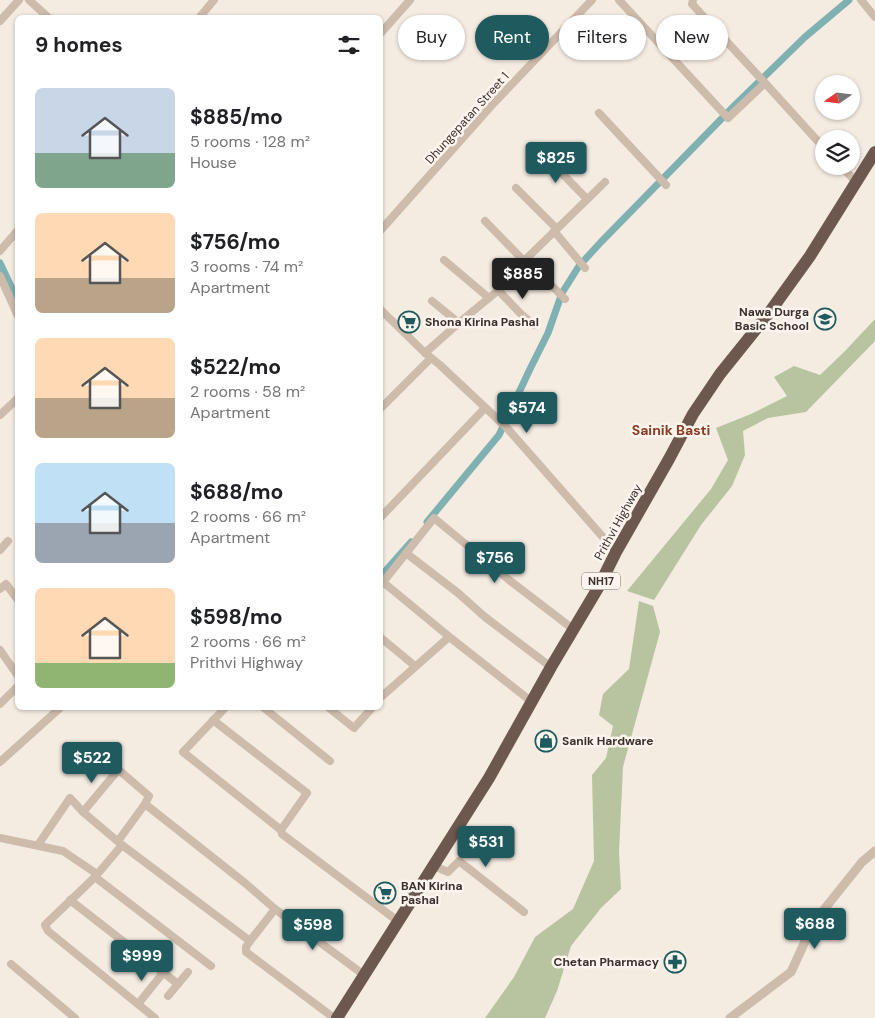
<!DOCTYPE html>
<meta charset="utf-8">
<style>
body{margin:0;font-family:"DM Sans",sans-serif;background:#f6f6f6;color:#202124;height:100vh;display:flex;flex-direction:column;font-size:19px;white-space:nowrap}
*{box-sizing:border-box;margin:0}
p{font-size:16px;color:#757577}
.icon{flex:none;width:28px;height:28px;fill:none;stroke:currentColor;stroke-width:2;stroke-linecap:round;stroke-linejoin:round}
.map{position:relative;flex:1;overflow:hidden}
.side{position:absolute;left:15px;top:15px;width:368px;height:695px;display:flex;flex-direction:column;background:#fff;border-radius:8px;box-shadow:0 1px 4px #0004}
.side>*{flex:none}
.guide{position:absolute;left:398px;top:15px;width:402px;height:45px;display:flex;gap:10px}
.needle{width:32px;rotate:256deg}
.buttons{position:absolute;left:815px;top:75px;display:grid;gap:10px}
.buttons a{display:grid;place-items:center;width:45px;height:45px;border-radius:50%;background:#fff;box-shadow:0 1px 4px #0004;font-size:25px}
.price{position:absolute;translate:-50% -42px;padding:0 11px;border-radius:5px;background:#1f5a5e;color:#fff;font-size:16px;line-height:32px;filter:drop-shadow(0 1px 2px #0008)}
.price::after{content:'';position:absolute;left:50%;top:30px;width:15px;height:11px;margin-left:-8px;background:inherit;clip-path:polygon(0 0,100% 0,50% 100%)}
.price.selected{background:#222;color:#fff}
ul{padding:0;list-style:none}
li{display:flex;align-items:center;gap:15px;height:125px;padding:0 20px}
li span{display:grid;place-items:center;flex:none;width:140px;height:100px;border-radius:8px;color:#555}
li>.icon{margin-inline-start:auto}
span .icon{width:60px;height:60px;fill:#fffc;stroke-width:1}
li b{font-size:21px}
h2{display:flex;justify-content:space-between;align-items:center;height:60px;padding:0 20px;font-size:21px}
.chip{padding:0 18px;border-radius:22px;background:#fff;box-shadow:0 1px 4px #0004;font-size:18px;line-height:45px}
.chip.selected{background:#1f5a5e;color:#fff}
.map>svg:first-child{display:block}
.green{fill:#b8c4a0}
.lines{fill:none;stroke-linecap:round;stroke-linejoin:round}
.canal{stroke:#7fb0b2;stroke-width:7}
.minor{stroke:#cdbbac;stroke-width:8}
.tertiary{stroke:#cdbbac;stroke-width:9}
.trunk{stroke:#6c584f;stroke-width:12}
.labels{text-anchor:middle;stroke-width:5;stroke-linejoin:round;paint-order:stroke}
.shield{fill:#fbf5ee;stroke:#756b66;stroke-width:1}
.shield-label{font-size:11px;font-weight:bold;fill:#3b302b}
.street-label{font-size:12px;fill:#3b302b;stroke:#fbf5ee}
.poi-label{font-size:12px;font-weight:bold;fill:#3b302b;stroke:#fbf5ee;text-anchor:start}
.neighbourhood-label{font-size:14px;font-weight:bold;fill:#8c3b22;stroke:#fbf5ee}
</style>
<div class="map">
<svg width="875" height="1018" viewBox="0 0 875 1018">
<rect width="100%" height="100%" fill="#f4ebe1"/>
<g class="green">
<polygon points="875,319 875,341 806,412 768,418 743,431 745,455 732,486 701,525 654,600 627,591 711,489 728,460 716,428 751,414 787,396 774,377 794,366 820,375 845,351"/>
<polygon points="639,601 653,606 660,632 623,767 619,852 621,889 601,908 571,946 557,991 545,1018 485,1018 514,977 535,937 573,909 594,861 592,775 606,758 613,726 599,715 603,694 629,669"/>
</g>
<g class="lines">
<g class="canal">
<polyline points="0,263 18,301"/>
<polyline points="427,522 499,435 530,369 548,333 562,293 579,266 601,242 734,106 805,37 849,0"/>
<polyline points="380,577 411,542"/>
</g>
<g class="minor">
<polyline points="29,0 49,18"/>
<polyline points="619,0 728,118 765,83 824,148"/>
<polyline points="693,0 692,4 765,83"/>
<polyline points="861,0 875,17"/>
<polyline points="199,18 214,0"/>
<polyline points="0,21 19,0"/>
<polyline points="380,34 410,0"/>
<polyline points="599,113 666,185"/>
<polyline points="542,153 586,198"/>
<polyline points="841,166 856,182"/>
<polyline points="516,188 557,229"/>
<polyline points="485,221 524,261"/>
<polyline points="380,231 492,105 592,0"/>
<polyline points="554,231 585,268"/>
<polyline points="0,251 18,230"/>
<polyline points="525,259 565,299"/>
<polyline points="444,260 489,298"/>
<polyline points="0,276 18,316"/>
<polyline points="498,290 520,313 534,325"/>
<polyline points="432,301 459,323"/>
<polyline points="380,309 425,353 440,365 507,428 616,552"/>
<polyline points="425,353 461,321 506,284 524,261 605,182"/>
<polyline points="380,409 431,358"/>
<polyline points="0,415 18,398"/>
<polyline points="380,518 485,408"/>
<polyline points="0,550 8,541"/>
<polyline points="406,553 458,593 485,617 551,667"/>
<polyline points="383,582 452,639 532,702"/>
<polyline points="380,586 434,518 509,580 573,629"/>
<polyline points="0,589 6,584 18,600"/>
<polyline points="380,637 415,666"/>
<polyline points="0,650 18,676"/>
<polyline points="380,698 449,637"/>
<polyline points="0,704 18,686"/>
<polyline points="225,708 183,752 281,830 282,834 399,922"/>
<polyline points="264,708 330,761"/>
<polyline points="329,708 354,728 372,708"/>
<polyline points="213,720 307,793 281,830"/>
<polyline points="0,762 60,708"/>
<polyline points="113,765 149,796 145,804 118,841"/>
<polyline points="145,804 245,883 275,909 250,941 122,845 95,877 48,922 45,925 48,931 155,1018"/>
<polyline points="83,812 118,770"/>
<polyline points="0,838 63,851 97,874"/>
<polyline points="38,845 70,798 83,812 122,845"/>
<polyline points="434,866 448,872 459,861 524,912"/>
<polyline points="95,877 211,966"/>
<polyline points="70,900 178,984"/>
<polyline points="275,909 364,975"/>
<polyline points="250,941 246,947 246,952 334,1018"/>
<polyline points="11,964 75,1018"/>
<polyline points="168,996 188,972"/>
<polyline points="138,1004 163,973"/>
</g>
<polyline class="tertiary" points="730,1018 791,972 814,922 862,862 875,851"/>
<polyline class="trunk" points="337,1018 489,778 551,667 598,588 616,552 669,459 693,414 720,374 769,313 810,256 875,152"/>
</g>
<defs>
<g id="school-ring" transform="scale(1.125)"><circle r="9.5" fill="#fbf5ee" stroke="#1f5a5e" stroke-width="1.5"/><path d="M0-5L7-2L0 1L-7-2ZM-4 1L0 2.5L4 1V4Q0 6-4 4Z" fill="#1f5a5e"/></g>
<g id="supermarket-ring" transform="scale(1.125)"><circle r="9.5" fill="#fbf5ee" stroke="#1f5a5e" stroke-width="1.5"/><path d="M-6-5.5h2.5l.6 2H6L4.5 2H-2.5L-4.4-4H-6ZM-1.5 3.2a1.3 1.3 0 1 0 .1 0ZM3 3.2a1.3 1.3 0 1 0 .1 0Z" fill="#1f5a5e"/></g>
<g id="shop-ring" transform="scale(1.125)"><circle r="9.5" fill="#fbf5ee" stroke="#1f5a5e" stroke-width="1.5"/><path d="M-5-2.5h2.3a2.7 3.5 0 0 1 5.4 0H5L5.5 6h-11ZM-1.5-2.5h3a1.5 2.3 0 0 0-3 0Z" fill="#1f5a5e"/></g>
<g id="pharmacy-ring" transform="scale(1.125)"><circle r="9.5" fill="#fbf5ee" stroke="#1f5a5e" stroke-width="1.5"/><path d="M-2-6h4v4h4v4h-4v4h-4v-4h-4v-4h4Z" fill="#1f5a5e"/></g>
</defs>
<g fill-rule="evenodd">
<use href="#school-ring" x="825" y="319"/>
<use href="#supermarket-ring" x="409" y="322"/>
<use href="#shop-ring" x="546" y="741"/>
<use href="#supermarket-ring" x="385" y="893"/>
<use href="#pharmacy-ring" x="675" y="962"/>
</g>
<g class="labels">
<rect class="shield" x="582" y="572.5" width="38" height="17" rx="4"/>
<g class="shield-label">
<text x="601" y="585">NH17</text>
</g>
<g class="street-label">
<text transform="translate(467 118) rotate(-48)" y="4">Dhungepatan Street 1</text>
<text transform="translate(618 522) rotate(-61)" y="4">Prithvi Highway</text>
</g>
<g class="poi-label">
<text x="809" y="316" text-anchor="end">Nawa Durga<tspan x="809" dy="14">Basic School</tspan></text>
<text x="425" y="326">Shona Kirina Pashal</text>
<text x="562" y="745">Sanik Hardware</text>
<text x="401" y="890">BAN Kirina<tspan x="401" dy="14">Pashal</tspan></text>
<text x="659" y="966" text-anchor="end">Chetan Pharmacy</text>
</g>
<g class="neighbourhood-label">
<text x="671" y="435">Sainik Basti</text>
</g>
</g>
</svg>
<div class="buttons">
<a><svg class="needle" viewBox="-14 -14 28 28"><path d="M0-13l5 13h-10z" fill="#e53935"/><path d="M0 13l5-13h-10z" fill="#757577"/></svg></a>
<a><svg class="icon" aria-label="layers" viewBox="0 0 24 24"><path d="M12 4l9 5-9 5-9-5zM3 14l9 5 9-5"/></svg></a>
</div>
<b class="price" style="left:556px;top:184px">$825</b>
<b class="price selected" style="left:523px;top:300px">$885</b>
<b class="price" style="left:527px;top:434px">$574</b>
<b class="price" style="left:495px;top:584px">$756</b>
<b class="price" style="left:92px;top:784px">$522</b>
<b class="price" style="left:486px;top:868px">$531</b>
<b class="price" style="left:815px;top:950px">$688</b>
<b class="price" style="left:313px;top:951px">$598</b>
<b class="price" style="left:142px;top:982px">$999</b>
<div class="guide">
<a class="chip">Buy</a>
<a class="chip selected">Rent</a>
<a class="chip">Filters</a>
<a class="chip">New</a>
</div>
<section class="side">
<h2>9 homes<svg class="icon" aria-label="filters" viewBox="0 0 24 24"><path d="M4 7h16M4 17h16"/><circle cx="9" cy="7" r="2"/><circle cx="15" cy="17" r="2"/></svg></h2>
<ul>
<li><span style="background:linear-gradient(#c9d6e8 65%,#7fa58c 0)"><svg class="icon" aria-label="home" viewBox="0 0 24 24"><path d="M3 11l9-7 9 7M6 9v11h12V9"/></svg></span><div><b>$885/mo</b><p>5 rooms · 128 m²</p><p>House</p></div></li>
<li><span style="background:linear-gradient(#ffd9b3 65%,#b9a48a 0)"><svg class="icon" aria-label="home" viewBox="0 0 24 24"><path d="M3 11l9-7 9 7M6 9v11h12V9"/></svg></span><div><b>$756/mo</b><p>3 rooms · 74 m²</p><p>Apartment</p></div></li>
<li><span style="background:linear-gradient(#ffd9b3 60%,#b9a48a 0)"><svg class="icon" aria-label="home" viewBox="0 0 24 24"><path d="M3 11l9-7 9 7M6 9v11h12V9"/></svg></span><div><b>$522/mo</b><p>2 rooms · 58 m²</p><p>Apartment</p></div></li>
<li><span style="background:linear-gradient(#bfe0f5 60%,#9aa5b1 0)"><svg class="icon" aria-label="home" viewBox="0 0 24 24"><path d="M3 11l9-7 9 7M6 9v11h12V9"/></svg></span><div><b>$688/mo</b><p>2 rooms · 66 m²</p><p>Apartment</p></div></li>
<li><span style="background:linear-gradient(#ffd9b3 75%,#8fb573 0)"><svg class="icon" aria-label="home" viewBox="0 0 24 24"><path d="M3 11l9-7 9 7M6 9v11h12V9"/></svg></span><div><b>$598/mo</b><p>2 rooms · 66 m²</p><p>Prithvi Highway</p></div></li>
</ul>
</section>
</div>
